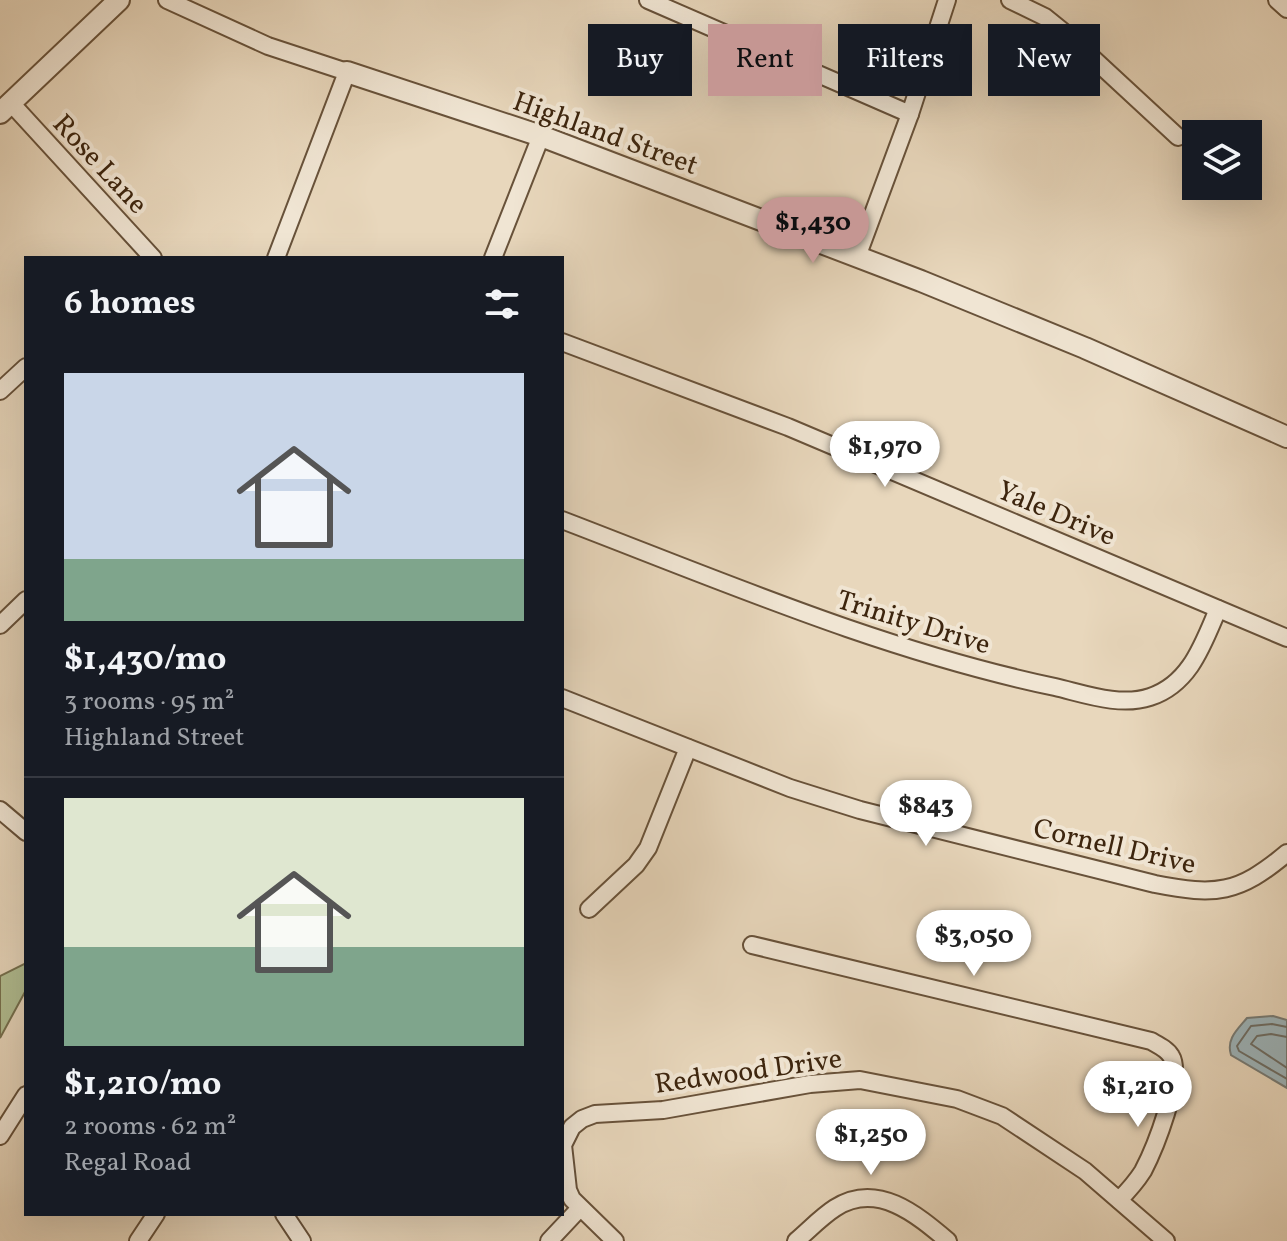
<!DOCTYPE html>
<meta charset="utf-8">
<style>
body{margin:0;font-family:Vollkorn,serif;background:#242831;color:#f1f3f6;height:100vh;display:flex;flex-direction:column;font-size:30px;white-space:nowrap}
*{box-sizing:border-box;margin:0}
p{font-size:26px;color:#9ea1a6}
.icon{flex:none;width:44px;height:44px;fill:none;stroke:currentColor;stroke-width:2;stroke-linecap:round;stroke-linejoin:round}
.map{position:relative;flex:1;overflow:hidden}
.panel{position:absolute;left:24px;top:256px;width:540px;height:960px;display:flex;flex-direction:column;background:#171b24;border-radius:0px;box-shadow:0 8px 32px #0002}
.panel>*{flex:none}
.guide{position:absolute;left:588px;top:24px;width:578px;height:72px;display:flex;gap:16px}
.buttons{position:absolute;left:1182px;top:120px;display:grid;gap:16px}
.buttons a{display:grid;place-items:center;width:80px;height:80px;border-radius:0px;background:#171b24;box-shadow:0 8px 32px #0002;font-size:40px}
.price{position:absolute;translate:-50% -68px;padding:0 18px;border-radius:28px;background:#fff;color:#222;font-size:26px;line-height:52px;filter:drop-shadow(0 2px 4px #0008)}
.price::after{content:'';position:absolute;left:50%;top:48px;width:24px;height:18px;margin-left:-12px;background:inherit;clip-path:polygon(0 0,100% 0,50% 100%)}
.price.selected{background:#c59692;color:#111}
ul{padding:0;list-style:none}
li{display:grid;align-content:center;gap:16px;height:424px;padding:0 40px}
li+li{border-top:2px solid #363941}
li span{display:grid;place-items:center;height:248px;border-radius:0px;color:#555}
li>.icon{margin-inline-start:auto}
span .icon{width:144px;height:144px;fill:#fffc;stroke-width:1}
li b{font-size:34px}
h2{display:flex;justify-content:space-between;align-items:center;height:96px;padding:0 40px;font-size:34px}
.pill{padding:0 28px;border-radius:0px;background:#171b24;box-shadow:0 8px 32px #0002;font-size:28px;line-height:72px}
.pill.selected{background:#c59692;color:#111}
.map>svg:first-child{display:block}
.green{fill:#b3bf93;stroke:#787250;stroke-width:2}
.water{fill:#9db6bd;stroke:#777c77;stroke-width:2}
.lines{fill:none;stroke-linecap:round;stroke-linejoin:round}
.shore{stroke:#6d6e66;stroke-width:2}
.minor-casing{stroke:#68523a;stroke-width:20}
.tertiary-casing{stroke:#68523a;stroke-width:24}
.minor{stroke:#f0e5d3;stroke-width:16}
.tertiary{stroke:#f0e5d3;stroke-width:20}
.labels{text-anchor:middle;stroke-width:8;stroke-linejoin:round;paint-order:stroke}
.street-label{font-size:28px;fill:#3d250e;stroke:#f0e5d3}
</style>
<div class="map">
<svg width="1287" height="1241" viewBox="0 0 1287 1241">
<rect width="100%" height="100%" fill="#e8d7bc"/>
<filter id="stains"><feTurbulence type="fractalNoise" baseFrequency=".0025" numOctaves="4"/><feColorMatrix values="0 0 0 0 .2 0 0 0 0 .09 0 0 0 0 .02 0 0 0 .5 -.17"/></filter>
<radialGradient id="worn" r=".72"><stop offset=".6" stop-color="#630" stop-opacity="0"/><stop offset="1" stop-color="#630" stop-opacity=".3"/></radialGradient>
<polygon class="green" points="26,963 26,990 0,1038 0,976"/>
<path class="water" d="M1273 1016 1287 1020V1088L1231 1055C1226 1039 1237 1030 1247 1018Z"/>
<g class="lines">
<g class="shore">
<polyline points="1287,1027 1272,1024 1251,1026 1237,1046 1239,1051 1287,1079"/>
<polyline points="1287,1037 1271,1034 1257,1036 1251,1044 1287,1068"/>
</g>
<g class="minor-casing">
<g id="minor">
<polyline points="167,0 268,46 347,72 276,258"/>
<polyline points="648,0 910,114"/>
<polyline points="1010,0 1045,17 1071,38 1178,137"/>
<polyline points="1277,0 1287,9"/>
<polyline points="11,103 153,258"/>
<polyline points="857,257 910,114 947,0"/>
<polyline points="493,258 541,136"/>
<polyline points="562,342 788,427 1287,638"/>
<polyline points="0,391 26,367"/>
<path d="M562 520C724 582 884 651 1055 687 1085 694 1120 707 1150 697 1190 684 1203 644 1218 609"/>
<polyline points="0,625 26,600"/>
<path d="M562 698 790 788 860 810 1155 884C1216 896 1238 894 1287 853"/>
<polyline points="0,810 26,832"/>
<polyline points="589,909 636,865 648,848 688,748"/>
<path d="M752 945 1151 1041C1158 1045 1167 1049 1171 1056 1184 1077 1154 1150 1143 1171 1136 1182 1128 1191 1119 1200"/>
<polyline points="0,1136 26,1095"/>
<polyline points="284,1214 302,1241"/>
<polyline points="138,1241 156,1214"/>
<polyline points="549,1241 580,1208"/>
<polyline points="615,1241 572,1199 568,1190 563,1145 572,1127 582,1119 595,1114 663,1110 810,1084 860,1080 957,1099 1002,1116 1085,1171 1166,1241"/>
<path d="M796 1241C809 1230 821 1217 835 1208 877 1181 916 1214 948 1241"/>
</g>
</g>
<g class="tertiary-casing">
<g id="tertiary">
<polyline points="347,72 541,136 921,281 1085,348 1287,437"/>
<polyline points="0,113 119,0"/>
</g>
</g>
<use href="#minor" class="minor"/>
<use href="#tertiary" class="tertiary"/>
</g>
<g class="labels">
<g class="street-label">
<text transform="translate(606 132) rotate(20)" y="10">Highland Street</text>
<text transform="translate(101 163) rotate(47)" y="10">Rose Lane</text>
<text transform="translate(1057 512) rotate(23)" y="10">Yale Drive</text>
<text transform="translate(914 621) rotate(17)" y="10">Trinity Drive</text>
<text transform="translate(1115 845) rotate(13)" y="10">Cornell Drive</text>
<text transform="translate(748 1070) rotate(-8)" y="10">Redwood Drive</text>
</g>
</g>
<rect width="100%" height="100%" filter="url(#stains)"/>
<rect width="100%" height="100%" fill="url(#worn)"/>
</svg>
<div class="buttons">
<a><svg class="icon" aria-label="layers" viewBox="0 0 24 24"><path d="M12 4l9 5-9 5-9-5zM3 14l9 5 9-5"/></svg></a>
</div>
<b class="price selected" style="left:813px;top:265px">$1,430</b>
<b class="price" style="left:885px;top:489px">$1,970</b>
<b class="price" style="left:926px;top:848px">$843</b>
<b class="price" style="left:974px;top:978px">$3,050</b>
<b class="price" style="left:1138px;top:1129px">$1,210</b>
<b class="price" style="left:871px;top:1177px">$1,250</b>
<div class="guide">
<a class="pill">Buy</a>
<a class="pill selected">Rent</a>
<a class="pill">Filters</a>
<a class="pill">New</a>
</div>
<section class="panel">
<h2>6 homes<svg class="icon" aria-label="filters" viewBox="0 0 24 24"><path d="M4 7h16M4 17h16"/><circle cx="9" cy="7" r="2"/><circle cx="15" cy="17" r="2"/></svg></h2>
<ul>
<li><span style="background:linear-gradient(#c9d6e8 75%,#7fa58c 0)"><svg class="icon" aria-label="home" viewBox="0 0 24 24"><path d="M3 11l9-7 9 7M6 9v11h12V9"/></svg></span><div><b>$1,430/mo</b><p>3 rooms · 95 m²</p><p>Highland Street</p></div></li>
<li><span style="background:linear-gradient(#dfe7d0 60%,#7fa58c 0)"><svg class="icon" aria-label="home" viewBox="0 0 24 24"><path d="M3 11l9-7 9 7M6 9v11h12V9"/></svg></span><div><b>$1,210/mo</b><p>2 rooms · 62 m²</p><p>Regal Road</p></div></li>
</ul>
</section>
</div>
